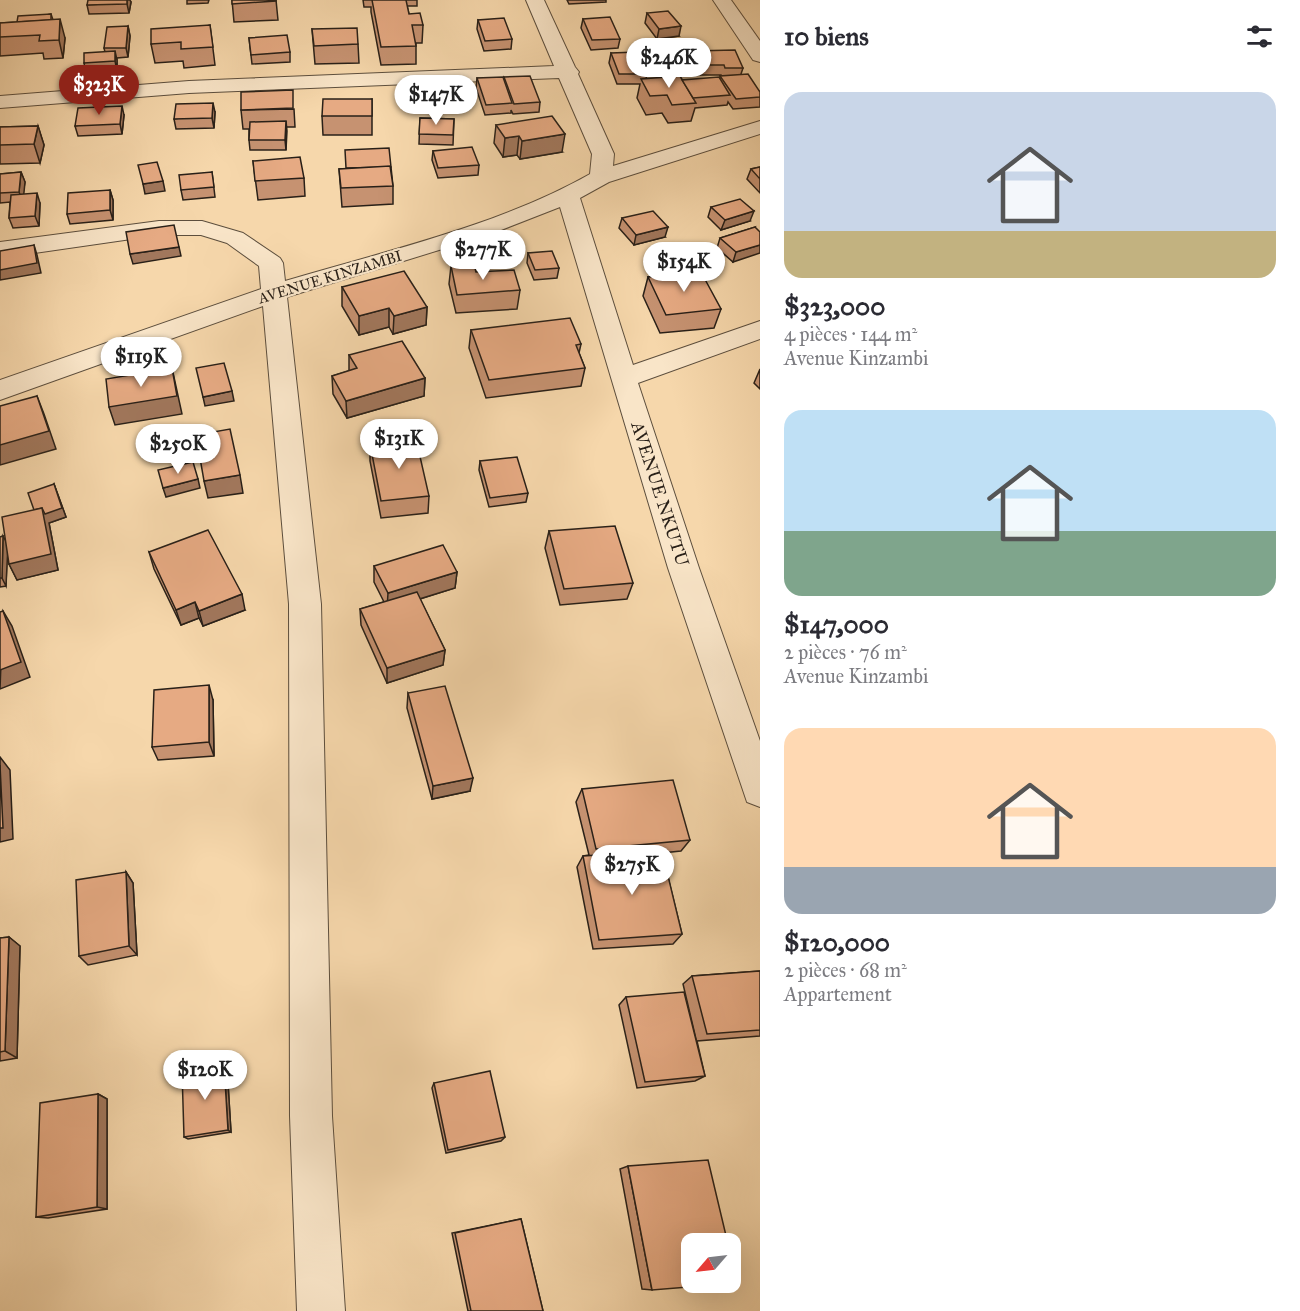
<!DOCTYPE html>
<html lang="fr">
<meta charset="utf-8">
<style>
body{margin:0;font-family:"IM FELL Great Primer",serif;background:#f2f2f3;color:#2b2b33;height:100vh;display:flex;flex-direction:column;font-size:22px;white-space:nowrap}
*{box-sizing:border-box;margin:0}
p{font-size:20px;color:#7c7c81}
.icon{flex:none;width:33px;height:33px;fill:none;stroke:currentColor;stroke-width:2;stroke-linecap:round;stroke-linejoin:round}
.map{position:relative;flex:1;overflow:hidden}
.drawer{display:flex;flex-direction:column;background:#fff;width:540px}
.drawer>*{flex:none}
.needle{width:39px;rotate:242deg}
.buttons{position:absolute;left:681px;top:1233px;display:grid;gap:12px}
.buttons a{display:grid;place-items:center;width:60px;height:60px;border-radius:12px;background:#fff;box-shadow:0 6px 24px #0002;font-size:30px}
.price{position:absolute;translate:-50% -51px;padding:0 14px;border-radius:21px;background:#fff;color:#222;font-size:20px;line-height:39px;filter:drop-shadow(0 2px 3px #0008)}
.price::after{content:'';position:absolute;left:50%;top:36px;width:18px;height:14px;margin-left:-9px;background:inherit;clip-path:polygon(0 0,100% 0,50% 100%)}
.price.selected{background:#8f2418;color:#fff}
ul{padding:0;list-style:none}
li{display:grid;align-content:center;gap:12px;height:318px;padding:0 24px}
li span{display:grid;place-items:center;height:186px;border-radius:18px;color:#555}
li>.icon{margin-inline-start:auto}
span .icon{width:108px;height:108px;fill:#fffc;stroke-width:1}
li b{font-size:26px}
h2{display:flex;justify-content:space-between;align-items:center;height:72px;padding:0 24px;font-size:26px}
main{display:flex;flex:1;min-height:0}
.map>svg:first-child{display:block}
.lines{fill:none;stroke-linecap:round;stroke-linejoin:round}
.minor-casing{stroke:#5c4e3d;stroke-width:2}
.minor{fill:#f9e5c8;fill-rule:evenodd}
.wall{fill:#c69271;stroke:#292018;stroke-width:1.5}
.shaded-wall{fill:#a1775c;stroke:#292018;stroke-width:1.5}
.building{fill:#e6aa83;stroke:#292018;stroke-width:1.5}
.labels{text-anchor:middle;stroke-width:4.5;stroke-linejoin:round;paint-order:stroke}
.far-street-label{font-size:15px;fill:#292018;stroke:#f9e5c8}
.street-label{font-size:18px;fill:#292018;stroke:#f9e5c8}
</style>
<main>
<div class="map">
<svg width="760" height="1311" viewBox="0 0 760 1311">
<rect width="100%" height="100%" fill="#f6d7ab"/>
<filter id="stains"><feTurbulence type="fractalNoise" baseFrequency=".00333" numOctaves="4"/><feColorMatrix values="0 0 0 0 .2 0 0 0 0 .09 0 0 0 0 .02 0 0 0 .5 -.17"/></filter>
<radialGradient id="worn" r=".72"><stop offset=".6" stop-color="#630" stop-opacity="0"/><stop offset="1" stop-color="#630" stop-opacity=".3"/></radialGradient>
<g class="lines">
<g class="minor-casing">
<g id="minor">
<path d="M526 0H544L575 67 579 72 578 74 614 154 613 166 760 121V134L609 182 580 198 633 365 760 321V339L638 383 699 568 760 741V807L747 802 668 568 560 207 491 234 287 297 321 604 332 1116 345 1311H297L290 1116 289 604 263 306 0 400V380L261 289 259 266 227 243 201 235H159L0 258V242L159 221H202L243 233 280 258 283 263 285 281C386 251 498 226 590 174L592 154 559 78 189 93 0 108V96L189 81 554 66Z"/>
<polygon points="713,0 731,0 760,41 760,62 753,60"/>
</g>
</g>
<use href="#minor" class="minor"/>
</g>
<g class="wall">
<polygon points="187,0 209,0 208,3 187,4"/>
<polygon points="232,0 276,0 278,20 234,22"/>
<polygon points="363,0 417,0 417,6 407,6 409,14 423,25 422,43 416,43 416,64 381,65 371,12 371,7 364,7"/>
<polygon points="567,0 606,0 606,2 569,4"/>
<polygon points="131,2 129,13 89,14 87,5"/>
<polygon points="647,13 679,36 657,39 645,23"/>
<polygon points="51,14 53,20 65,38 63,58 44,59 43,53 0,56 0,23 17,22"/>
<polygon points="583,19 620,39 618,48 591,50 581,28"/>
<polygon points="478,20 512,39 511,49 484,51 477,29"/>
<polygon points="210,25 215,65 184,68 183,61 155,63 151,44"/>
<polygon points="128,26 130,36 128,57 117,58 117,71 86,73 84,63 105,52 104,48"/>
<polygon points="312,29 358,44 359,63 315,64"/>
<polygon points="249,38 290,52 290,62 252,64"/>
<polygon points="692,51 743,68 741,74 760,92 760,107 733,109 728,102 727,105 695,108 691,121 668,123 662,113 646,115 637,98 640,84 617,84 609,63 611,53 647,74 646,79 682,80 720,79 720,76 721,76 721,75 696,75 690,61"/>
<polygon points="504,77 540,102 539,112 513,114 511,110 511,113 485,115 476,88 477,78 504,81"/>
<polygon points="372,99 372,135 323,135 322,116"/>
<polygon points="294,109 295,127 286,127 286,150 250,150 249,140 249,129 243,129 241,110"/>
<polygon points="215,112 214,128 176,129 174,119"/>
<polygon points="124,115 122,134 78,136 75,126"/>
<polygon points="420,118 454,119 453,145 419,144"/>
<polygon points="496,125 562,152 520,159 517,155 503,157 494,143"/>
<polygon points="38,126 44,145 40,163 0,164 0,127"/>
<polygon points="433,151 479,165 478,175 438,178 432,160"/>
<polygon points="253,161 304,178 305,196 258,200"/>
<polygon points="391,167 393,186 393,204 342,207 339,169"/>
<polygon points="760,167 760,193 747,179 751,169"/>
<polygon points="21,172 25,182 23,194 40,203 39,226 13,228 9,218 10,202 0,203 0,174"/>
<polygon points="212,172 215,197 183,200 181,190"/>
<polygon points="110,190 113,200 113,220 70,224 67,214"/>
<polygon points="711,207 750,221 721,230 708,217"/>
<polygon points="622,218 665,237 634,245 619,228"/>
<polygon points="755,227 733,262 717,248 720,238"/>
<polygon points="528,253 559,268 557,278 534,280 527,263"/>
<polygon points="451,266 476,272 520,290 517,309 456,313 449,284"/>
<polygon points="648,277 721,309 714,328 660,333 643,296"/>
<polygon points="342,287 427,307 426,325 393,334 389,327 359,335 342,306"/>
<polygon points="471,330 581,344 579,353 585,368 581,386 486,398 469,348"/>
<polygon points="349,355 425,378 424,396 347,418 333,394 332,376 349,371"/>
<polygon points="760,369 760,389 754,383"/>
<polygon points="370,444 429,496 428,513 381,518 370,461"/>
<polygon points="480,461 528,493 526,502 489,507 479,470"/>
<polygon points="54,484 66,517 49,523 58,570 17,580 9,564 7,555 6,586 0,587 0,537 3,536 5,541 34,510"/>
<polygon points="549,531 633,583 627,599 560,605 545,548"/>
<polygon points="149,552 245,610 203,626 199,618 181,625 154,569"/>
<polygon points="374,566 457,572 455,588 420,599 445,650 443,665 387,683 361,625 360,609 384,602 374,582"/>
<polygon points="408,693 470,791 432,799 407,708"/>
<polygon points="213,700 214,756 158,760 152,747"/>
<polygon points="582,789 690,840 681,851 662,853 682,934 673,944 593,949 577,867 583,856 589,855 576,802"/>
<polygon points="126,872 133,883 137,955 88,965 79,956"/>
<polygon points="9,937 20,946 17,1058 0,1061 0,938"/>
<polygon points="760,971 760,1036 697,1041 705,1076 695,1081 637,1088 619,1005 626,997 696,1039 683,984 692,976"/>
<polygon points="224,1064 227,1067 231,1132 188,1139 184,1137"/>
<polygon points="434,1083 505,1137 501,1141 446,1153 432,1088"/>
<polygon points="98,1094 107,1099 107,1209 48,1218 36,1217"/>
<polygon points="628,1166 652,1290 642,1289 620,1169"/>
<polygon points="521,1219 543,1311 468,1311 452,1233"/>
</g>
<g class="shaded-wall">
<polygon points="127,0 130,0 131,2 129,13 127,4"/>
<polygon points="60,19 65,38 63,58 59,40"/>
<polygon points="128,26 130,36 128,57 126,48"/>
<polygon points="681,26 679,36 657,39 659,29"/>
<polygon points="115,51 117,60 117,71 115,61"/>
<polygon points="213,103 215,112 214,128 212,118"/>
<polygon points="122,106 124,115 122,134 120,124"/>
<polygon points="286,121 287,131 286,150 285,140"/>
<polygon points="38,126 44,145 40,163 34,144"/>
<polygon points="565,134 562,152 520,159 522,141"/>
<polygon points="519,136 517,155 503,157 505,138"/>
<polygon points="21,172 25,182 23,202 19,192"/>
<polygon points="163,181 165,191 145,194 143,184"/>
<polygon points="110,190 113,200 113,220 110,210"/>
<polygon points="37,193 40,203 39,226 35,216"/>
<polygon points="754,211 750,221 721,230 725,220"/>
<polygon points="668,227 665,237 634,245 636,235"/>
<polygon points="34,245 37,255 41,273 0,280 0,270"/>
<polygon points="760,245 760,253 733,262 736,252"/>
<polygon points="179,247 181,256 133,264 130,254"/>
<polygon points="427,307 426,325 393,334 394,316"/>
<polygon points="389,308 389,327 359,335 359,316"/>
<polygon points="172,368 182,414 115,425 109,407"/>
<polygon points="425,378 424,396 347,418 346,401"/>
<polygon points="232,391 234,401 205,406 203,397"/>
<polygon points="37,396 44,414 56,449 0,465 0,445"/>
<polygon points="240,475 243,493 208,498 204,481"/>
<polygon points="198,479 200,488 166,497 163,488"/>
<polygon points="54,484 66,517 49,523 58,570 17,580 9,564 42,508"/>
<polygon points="3,536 8,545 6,586 2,578"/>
<polygon points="457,572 455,588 387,609 388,593"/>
<polygon points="242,594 245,610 203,626 199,611"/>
<polygon points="195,602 199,618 181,625 176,610"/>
<polygon points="3,611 12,626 30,677 0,689"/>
<polygon points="445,650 443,665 387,683 387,668"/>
<polygon points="209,685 213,700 214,756 209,742"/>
<polygon points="0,757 10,770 13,839 0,842"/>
<polygon points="473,778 470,791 432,799 433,786"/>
<polygon points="126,872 133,883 137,955 129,946"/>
<polygon points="9,937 20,946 17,1058 5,1051"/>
<polygon points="224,1064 227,1067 231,1132 228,1130"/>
<polygon points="98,1094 107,1099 107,1209 97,1207"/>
</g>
<g class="building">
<polygon points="88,0 127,0 127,4 87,5"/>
<polygon points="232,0 276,0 276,1 232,4"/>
<polygon points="372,0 406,0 409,14 420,13 423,25 412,25 416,46 381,47"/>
<polygon points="668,11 681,26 659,29 647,13"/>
<polygon points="51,14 51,20 17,22 18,16"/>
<polygon points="610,17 620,39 592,40 583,19"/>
<polygon points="504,18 512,39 485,41 478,20"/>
<polygon points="60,19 59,40 39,41 40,35 0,37 0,23"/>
<polygon points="210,25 213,47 181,49 181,42 151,44 151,29"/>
<polygon points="128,26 126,48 104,48 107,27"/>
<polygon points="357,28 358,44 314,46 312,29"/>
<polygon points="287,35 290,52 251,55 249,38"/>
<polygon points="735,50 743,68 725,68 724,65 699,65 692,51"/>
<polygon points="115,51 115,61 84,63 84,53"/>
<polygon points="638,52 647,74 619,74 611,53"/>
<polygon points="748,74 760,92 760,97 736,99 720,76"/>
<polygon points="530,76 540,102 514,104 504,77"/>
<polygon points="680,76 696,103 672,105 667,95 650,96 641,79"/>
<polygon points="503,77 512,103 486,105 477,78"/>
<polygon points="719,77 730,95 693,98 682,80"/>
<polygon points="293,90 293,108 241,110 241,92"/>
<polygon points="323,99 372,99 372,116 322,116"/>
<polygon points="213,103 212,118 174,119 176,104"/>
<polygon points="122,106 120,124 75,126 78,108"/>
<polygon points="552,116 565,134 522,141 519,136 505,138 496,125"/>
<polygon points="420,118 454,119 453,135 419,134"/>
<polygon points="286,121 285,140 249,140 250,122"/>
<polygon points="38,126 34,144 0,145 0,127"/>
<polygon points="472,147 479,165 438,168 433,151"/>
<polygon points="389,148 391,167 346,168 345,150"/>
<polygon points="300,157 304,178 255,181 253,161"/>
<polygon points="157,162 163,181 143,184 138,165"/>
<polygon points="390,166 393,186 341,188 339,169"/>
<polygon points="760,167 760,179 751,169"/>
<polygon points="21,172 19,192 0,193 0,174"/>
<polygon points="212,172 214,187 181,190 179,175"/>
<polygon points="110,190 110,210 67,214 68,193"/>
<polygon points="37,193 35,216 9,218 11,195"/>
<polygon points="740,199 754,211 725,220 711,207"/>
<polygon points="653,211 668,227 636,235 622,218"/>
<polygon points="174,225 179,247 130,254 126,232"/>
<polygon points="755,227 760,232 760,245 736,252 720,238"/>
<polygon points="34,245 37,263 0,270 0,251"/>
<polygon points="552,251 559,268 535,270 528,253"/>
<polygon points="474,264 476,272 514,270 520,290 457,295 451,266"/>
<polygon points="404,271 427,307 394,316 389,308 359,316 342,287"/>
<polygon points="701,272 721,309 666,315 648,277"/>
<polygon points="570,318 581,344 576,345 585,368 489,380 471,330"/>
<polygon points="402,341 425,378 346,401 332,376 357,368 349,355"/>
<polygon points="224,363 232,391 203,397 196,368"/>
<polygon points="172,368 177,396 109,407 106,379"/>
<polygon points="37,396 49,431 0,445 0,406"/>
<polygon points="230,429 240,475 204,481 196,435"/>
<polygon points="416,439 429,496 381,501 370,444"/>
<polygon points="517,457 528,493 490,498 480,461"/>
<polygon points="193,462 198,479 163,488 158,470"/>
<polygon points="54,484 62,508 45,514 42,508 34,510 28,493"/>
<polygon points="42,508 51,554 9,564 2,517"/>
<polygon points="615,526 633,583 564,589 549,531"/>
<polygon points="208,530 242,594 199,611 195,602 176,610 149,552"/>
<polygon points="3,536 2,578 0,578 0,537"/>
<polygon points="443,545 457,572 388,593 374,566"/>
<polygon points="417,592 445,650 387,668 360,609"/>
<polygon points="3,611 21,662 0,670 0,612"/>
<polygon points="209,685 209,742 152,747 154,690"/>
<polygon points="445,686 473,778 433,786 408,693"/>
<polygon points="0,765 3,828 0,828"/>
<polygon points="673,780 690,840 596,849 582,789"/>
<polygon points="662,851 682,934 599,940 583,856"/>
<polygon points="126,872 129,946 79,956 76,880"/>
<polygon points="9,937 5,1051 0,1052 0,938"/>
<polygon points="760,971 760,1030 707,1034 692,976"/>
<polygon points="684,992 705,1076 645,1082 626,997"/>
<polygon points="224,1064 228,1130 184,1137 182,1071"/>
<polygon points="490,1071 505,1137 448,1150 434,1083"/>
<polygon points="98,1094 97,1207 36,1217 40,1103"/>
<polygon points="708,1160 728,1244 692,1244 692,1282 730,1282 730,1254 737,1283 652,1290 628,1166"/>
<polygon points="521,1219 543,1311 471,1311 455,1233"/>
</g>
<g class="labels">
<g class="far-street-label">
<text transform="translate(330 277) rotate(-17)" y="5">AVENUE KINZAMBI</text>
</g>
<g class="street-label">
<text transform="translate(660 494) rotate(72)" y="6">AVENUE NKUTU</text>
</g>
</g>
<rect width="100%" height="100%" filter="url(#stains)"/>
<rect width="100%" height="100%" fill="url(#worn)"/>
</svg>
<div class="buttons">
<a><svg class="needle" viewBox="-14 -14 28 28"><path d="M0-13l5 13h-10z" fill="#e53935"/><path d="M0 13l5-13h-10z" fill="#7c7c81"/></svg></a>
</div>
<b class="price" style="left:669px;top:89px">$246K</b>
<b class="price selected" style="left:99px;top:116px">$323K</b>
<b class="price" style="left:436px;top:126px">$147K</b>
<b class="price" style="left:483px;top:281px">$277K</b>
<b class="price" style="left:684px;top:293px">$154K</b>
<b class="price" style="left:141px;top:388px">$119K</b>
<b class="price" style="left:399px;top:470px">$131K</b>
<b class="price" style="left:178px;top:475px">$250K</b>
<b class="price" style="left:632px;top:896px">$275K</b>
<b class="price" style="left:205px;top:1101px">$120K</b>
</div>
<section class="drawer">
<h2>10 biens<svg class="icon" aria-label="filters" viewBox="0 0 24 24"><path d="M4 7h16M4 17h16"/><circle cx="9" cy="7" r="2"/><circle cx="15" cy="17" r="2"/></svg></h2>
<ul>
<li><span style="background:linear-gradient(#c9d6e8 75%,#c2b280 0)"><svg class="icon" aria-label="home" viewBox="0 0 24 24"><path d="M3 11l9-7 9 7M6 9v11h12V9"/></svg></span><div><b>$323,000</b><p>4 pièces · 144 m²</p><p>Avenue Kinzambi</p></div></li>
<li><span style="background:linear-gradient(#bfe0f5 65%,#7fa58c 0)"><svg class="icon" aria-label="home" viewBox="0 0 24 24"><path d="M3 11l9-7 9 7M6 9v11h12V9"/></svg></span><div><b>$147,000</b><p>2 pièces · 76 m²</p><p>Avenue Kinzambi</p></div></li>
<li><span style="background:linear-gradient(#ffd9b3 75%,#9aa5b1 0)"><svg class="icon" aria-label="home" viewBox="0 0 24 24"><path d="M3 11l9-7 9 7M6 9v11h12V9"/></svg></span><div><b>$120,000</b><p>2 pièces · 68 m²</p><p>Appartement</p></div></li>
</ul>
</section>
</main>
